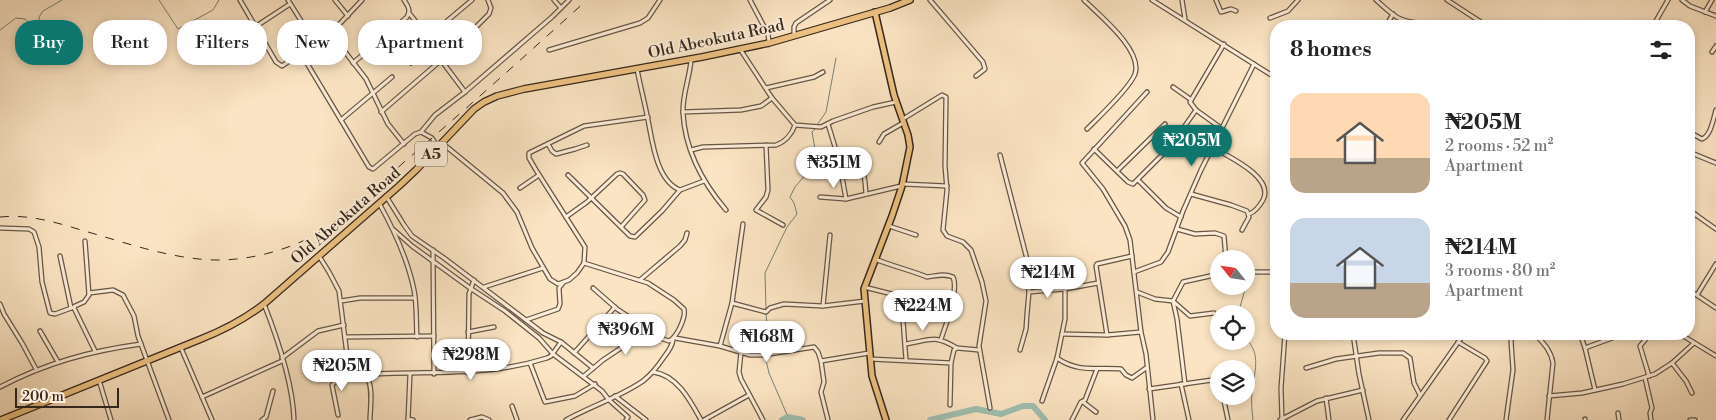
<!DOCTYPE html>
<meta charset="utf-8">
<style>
body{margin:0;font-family:"Libre Bodoni",serif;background:#f6f6f6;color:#222;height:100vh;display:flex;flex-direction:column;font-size:19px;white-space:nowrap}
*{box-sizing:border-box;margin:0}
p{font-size:16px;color:#767676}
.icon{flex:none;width:28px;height:28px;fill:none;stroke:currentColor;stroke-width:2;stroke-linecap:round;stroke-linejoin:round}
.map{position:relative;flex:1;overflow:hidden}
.panel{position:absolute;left:1270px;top:20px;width:425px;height:320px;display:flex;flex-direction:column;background:#fff;border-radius:20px;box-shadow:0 2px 8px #0003}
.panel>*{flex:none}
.top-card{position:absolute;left:15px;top:20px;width:475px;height:45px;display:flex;gap:10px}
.needle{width:32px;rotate:300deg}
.tools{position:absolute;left:1210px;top:250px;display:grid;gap:10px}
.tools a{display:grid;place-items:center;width:45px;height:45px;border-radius:50%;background:#fff;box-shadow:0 2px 8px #0003;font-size:25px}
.scale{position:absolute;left:15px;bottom:12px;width:104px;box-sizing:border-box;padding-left:5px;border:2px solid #36271d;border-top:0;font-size:14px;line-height:18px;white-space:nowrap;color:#36271d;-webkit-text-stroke:4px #fcedd8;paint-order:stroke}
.price{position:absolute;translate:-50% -42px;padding:0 11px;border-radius:18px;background:#fff;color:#222;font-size:16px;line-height:32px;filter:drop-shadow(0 1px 2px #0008)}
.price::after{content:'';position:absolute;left:50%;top:30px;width:15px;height:11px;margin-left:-8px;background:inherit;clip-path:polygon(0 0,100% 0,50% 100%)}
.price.active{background:#0f766e;color:#fff}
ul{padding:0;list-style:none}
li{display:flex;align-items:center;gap:15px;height:125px;padding:0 20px}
li span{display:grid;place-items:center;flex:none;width:140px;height:100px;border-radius:15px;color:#555}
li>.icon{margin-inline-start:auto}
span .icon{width:60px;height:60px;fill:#fffc;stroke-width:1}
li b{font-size:21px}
h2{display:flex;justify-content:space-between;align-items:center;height:60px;padding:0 20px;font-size:21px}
.chip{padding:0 18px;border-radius:20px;background:#fff;box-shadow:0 2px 8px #0003;font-size:18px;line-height:45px}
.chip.active{background:#0f766e;color:#fff}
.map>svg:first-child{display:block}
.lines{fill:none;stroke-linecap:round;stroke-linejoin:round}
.stream{stroke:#758275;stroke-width:1}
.river{stroke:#9fbfb0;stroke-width:6}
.minor-casing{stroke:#675646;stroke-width:5.5}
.primary-casing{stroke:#36271d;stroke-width:8}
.trunk-casing{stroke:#36271d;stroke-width:8}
.minor{stroke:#fcedd8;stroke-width:3}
.primary{stroke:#eec282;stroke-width:5}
.trunk{stroke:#eec282;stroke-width:5.5}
.rail{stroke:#36271d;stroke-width:1;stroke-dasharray:9 9;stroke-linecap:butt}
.labels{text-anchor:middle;stroke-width:4;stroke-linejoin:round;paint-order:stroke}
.shield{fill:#fcedd8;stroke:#716255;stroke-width:1}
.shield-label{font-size:15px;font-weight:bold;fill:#36271d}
.street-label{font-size:16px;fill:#36271d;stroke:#fcedd8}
</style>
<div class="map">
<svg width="1716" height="420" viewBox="0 0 1716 420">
<rect width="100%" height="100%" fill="#fbe4c3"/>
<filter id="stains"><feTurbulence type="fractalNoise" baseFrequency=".004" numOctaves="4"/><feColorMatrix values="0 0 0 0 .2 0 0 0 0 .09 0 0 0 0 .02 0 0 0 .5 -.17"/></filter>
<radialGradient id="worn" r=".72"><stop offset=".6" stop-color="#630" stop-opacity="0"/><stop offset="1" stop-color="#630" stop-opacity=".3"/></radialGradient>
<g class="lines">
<g class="stream">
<polyline points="159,0 178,29 213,10 219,0"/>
<polyline points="0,30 16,18 25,19 35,29 40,28 39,17 43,11 62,0"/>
<polyline points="817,125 826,112 836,58"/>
<polyline points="1246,284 1248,277"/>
<polyline points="766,309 765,273 787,227 797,214 794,203 790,197 795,187 813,166 813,157 815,149 812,132 815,129"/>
<polyline points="1238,314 1246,286"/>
<path d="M1246 339C1262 354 1254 373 1252 392 1251 401 1252 411 1253 420"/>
<polyline points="765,353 768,335 766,314"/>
<polyline points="765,356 769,373 788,417"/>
</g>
<g class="river">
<polyline points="782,420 788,417 803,420"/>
<polyline points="930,420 976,409 1001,414 1023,406 1033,406 1045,420"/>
</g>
<g class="minor-casing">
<g id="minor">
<polyline points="240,0 276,62 282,66 332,32 362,0"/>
<polyline points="288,0 315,43"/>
<polyline points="335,0 348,16"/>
<polyline points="554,0 561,8"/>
<polyline points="750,0 768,34 769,42"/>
<polyline points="930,0 983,62 985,69 976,76"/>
<path d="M1084 0C1099 15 1143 50 1135 74 1130 88 1098 118 1087 129"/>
<polyline points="1152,0 1276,78"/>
<polyline points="1182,0 1185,19"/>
<polyline points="1216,0 1221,12 1231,9 1236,11"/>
<path d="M1376 0C1393 15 1397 21 1419 23"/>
<polyline points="1447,0 1487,26"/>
<polyline points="1682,0 1690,6 1716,16"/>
<polyline points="1705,12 1712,0"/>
<polyline points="409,13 428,37 428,44 411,63"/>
<polyline points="1270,18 1288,11 1298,0"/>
<polyline points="1386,26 1393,14"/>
<polyline points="1653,26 1668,0"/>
<polyline points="255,27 290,4"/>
<polyline points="332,32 342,48 366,79 388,124 404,144"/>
<polyline points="794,35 794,27 796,23 830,0"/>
<polyline points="428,37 472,0"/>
<polyline points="740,49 772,98 795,125 821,127 833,121 873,107 896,102"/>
<polyline points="549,50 640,23 648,18 660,0"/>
<polyline points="1712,52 1716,46"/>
<polyline points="300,54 308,65 369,167 373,169 415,134 421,132 435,115 465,92 552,17 569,0"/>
<polyline points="1689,58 1690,55"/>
<polyline points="441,60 465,92"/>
<path d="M691 60C690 77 682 95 683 113 685 150 703 183 726 210"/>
<path d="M353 63 407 17C411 10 408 6 404 0"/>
<path d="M637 69C640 85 644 100 647 115 652 137 655 180 680 190"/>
<polyline points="1173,87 1190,99"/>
<polyline points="766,88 814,77 823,72"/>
<polyline points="1147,92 1082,163 1103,189 1125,226 1130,240 1141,332 1146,354 1153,420"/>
<polyline points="381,112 453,50 489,14 491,8 488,0"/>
<polyline points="683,112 741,110 761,106 772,98"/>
<polyline points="903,119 942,95 946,97 945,166 947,190 943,230 947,236 963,242 971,250 982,282 986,301 979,346 990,408"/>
<polyline points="341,120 392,77"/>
<polyline points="828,124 839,160 846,199"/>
<polyline points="1221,128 1196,110 1190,102 1224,44"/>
<polyline points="421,132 432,138 438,147"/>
<path d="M1689 132 1702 139C1711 135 1713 120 1716 110"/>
<polyline points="879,142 884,134 903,123"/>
<polyline points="442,143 503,193 517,212 532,248 550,279 558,284 569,280 577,273 584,263 585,247 536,170 529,158 529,153 584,126 648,117"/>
<polyline points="548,144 552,151 556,154 575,149 587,145"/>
<polyline points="766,145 768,190 766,197 756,210 783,225"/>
<path d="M1212 147C1227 156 1275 177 1263 200 1259 207 1255 212 1249 214"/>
<polyline points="1094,149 1128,182 1133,184 1170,147 1196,110"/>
<path d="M691 150 703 147 776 145C785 142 792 134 795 125"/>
<polyline points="1689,152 1716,163"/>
<polyline points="1000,155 1028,263 1029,292 1027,314 1026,329 1020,350"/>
<path d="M840 168 857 165C866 172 865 184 866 194"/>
<polyline points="1117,171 1165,124"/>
<polyline points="568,175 630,236 635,237 662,211 680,190 704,181"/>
<polyline points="1138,180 1166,208 1181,217"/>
<polyline points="903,184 947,186"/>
<polyline points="520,188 539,175"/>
<polyline points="1191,194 1231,205 1247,211 1249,217 1242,230"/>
<polyline points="386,196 404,225 412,236 444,258 543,333 561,342 593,368"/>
<polyline points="820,197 846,199 901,186"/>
<path d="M379 203C394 230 408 260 414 290 417 305 416 322 417 337"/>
<polyline points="1689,210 1716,229"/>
<polyline points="566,217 587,202 617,174 620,173 623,174 643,195 645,200 621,227"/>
<polyline points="1689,223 1695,214"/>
<polyline points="889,226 916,235"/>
<polyline points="0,228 29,229 34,232 39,247 42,282 50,313 55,314 74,307"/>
<polyline points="1177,229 1195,234 1215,233 1224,236 1226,259"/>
<polyline points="394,230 412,246 470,288 505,311 539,338 553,354 602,391 609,400 628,417 626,420"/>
<polyline points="1273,230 1276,244"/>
<polyline points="85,241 89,295 84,302 75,306 74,308 95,351"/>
<polyline points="433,250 434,374"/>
<polyline points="60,256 71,308"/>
<path d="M319 256 329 272 339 291 348 363C352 372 359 371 366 377 374 384 370 410 370 420"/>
<path d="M875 259C892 266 910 270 927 277 936 276 944 273 953 277 959 290 946 325 941 339"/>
<path d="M584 263 648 283 674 300 684 309C686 318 677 337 669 341L663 339 617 309 593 288"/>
<polyline points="1134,272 1161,262 1168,252 1183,211 1201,170 1254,64"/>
<polyline points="1246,272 1276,272"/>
<polyline points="640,280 680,246 685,240 687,233"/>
<polyline points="484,287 543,268"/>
<polyline points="864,287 904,297 902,307 906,360"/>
<path d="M1065 289V319L1057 358C1078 373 1097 367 1121 369L1126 375 1132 378 1146 368"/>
<polyline points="1689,290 1716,308"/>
<polyline points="1029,292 1065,289 1098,283"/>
<polyline points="1137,292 1155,299 1173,301 1190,316 1214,313"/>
<polyline points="89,293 113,290 123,295 134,316 138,336 169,420"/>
<polyline points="1697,295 1716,264"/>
<polyline points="904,297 950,311"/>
<polyline points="341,301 360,298 415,298"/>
<polyline points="732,303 766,312 770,308 784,304 823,306 865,301"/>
<polyline points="0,304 4,314 22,343 36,369"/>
<path d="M264 304C277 337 293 385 294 420"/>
<polyline points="823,306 830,235"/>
<polyline points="526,320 558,309 560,304 559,288 563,283"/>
<polyline points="40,331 58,362"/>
<polyline points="468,332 494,327"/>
<polyline points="1062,334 1107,335 1141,332"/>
<polyline points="1353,334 1359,374 1369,420"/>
<path d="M1535 334C1543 343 1551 350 1553 363L1547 420"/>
<polyline points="1580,334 1585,348 1595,390"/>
<polyline points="1680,334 1716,356"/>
<polyline points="1107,335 1096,266 1097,264 1132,256"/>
<polyline points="345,337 434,336"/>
<polyline points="675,338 720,346 750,355 763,355 814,347 818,352 821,361 824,382 821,392 828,420"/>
<path d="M906 344C931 340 934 334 957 348L954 350 951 363"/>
<polyline points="720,346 732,303 743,224"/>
<polyline points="181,348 212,420"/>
<polyline points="957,348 979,350"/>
<polyline points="1585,348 1623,334"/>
<polyline points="741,352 739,372 741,379 763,420"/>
<polyline points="574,353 615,307"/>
<polyline points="282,358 318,331 344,325"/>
<polyline points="870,359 951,363 950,405"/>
<polyline points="821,361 869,353"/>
<polyline points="530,363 545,402 575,396 595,384"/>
<polyline points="1672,363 1686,381 1692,393"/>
<polyline points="1306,368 1336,359 1379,353 1403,353 1410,358 1414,383 1420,395"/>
<path d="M653 372C677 375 690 400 701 420"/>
<polyline points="468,373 469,294 474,280"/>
<path d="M362 375C426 370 484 378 547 358L551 356 561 342"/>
<polyline points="584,376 603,360 624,346 641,325"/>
<polyline points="1649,376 1640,346 1650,334"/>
<polyline points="1645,378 1652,408 1650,413 1651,420"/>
<polyline points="99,380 111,420"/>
<polyline points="1181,384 1189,420"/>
<polyline points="1185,384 1177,319 1173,301 1183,282 1219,274"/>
<path d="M0 387C46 363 90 351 141 344"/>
<polyline points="1149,389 1219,379"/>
<polyline points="615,396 646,420"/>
<polyline points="1223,396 1228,420"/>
<polyline points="1549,396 1582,393 1623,384 1655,374 1672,363 1694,343"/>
<polyline points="202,397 282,361"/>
<polyline points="1326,398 1329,420"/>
<polyline points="1042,401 1057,358"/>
<polyline points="1083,402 1096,412"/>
<polyline points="512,406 517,420"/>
<polyline points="1618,413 1619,420"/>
<polyline points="338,415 332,385 335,382 354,372"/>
<polyline points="408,419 413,420"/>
<polyline points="1282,419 1281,388 1285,334"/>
<polyline points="1585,419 1585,420"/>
<polyline points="262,420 266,417 273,391"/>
<polyline points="408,420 410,374"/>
<polyline points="470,420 482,417 489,420"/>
<path d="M566 420C591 406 620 397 643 381 652 374 658 366 664 357 668 352 672 347 673 340"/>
<polyline points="704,420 749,395"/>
<polyline points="1072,420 1081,402 1085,400 1097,369"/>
<polyline points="1280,420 1317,401 1363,390"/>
<polyline points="1403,420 1464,334"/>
<polyline points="1449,420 1487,361 1485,358 1458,342"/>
<polyline points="1506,420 1513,370 1511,341 1514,334"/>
<polyline points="1690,420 1695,420"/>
</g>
</g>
<g class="primary-casing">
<polyline id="primary" points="875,12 894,95 908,135 910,147 902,186 892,216 864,289 872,376 886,420"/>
</g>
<g class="trunk-casing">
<path id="trunk" d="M1 420 201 339C224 330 245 319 264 304L399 186 416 170 474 109 484 102 497 96 524 89 702 57 769 43 890 8 910 0"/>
</g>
<use href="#minor" class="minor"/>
<use href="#primary" class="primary"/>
<use href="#trunk" class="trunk"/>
<path class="rail" d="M0 217C28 214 55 222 81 230 120 241 159 255 199 259 234 263 273 255 305 240 342 222 373 190 403 163 465 110 526 55 587 0"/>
</g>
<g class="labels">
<rect class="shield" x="415" y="141.5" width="32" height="25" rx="4"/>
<g class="shield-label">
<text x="431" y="159">A5</text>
</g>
<g class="street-label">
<text transform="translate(716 38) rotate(-12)" y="6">Old Abeokuta Road</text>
<text transform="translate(345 215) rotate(-41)" y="6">Old Abeokuta Road</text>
</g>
</g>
<rect width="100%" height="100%" filter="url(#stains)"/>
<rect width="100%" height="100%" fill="url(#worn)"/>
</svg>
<div class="tools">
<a><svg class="needle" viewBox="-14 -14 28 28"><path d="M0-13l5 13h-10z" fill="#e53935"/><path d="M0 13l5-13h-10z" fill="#767676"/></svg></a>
<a><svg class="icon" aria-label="locate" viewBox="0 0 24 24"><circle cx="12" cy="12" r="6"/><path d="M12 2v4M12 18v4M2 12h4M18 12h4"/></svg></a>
<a><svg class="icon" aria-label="layers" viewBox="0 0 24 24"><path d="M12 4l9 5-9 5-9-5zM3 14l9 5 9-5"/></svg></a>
</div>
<div class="scale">200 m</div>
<b class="price active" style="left:1192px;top:167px">₦205M</b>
<b class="price" style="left:834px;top:189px">₦351M</b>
<b class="price" style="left:1048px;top:299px">₦214M</b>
<b class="price" style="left:923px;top:332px">₦224M</b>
<b class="price" style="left:626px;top:356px">₦396M</b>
<b class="price" style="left:767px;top:363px">₦168M</b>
<b class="price" style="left:471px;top:381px">₦298M</b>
<b class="price" style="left:342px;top:392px">₦205M</b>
<div class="top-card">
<a class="chip active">Buy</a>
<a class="chip">Rent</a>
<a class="chip">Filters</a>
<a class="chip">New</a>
<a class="chip">Apartment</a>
</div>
<section class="panel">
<h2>8 homes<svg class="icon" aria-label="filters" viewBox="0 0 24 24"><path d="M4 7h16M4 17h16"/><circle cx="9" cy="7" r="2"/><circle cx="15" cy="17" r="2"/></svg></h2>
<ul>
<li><span style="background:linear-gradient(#ffd9b3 65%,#b9a48a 0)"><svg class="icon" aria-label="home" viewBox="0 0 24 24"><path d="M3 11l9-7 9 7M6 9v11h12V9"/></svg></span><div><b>₦205M</b><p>2 rooms · 52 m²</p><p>Apartment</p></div></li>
<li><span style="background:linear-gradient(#c9d6e8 65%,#b9a48a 0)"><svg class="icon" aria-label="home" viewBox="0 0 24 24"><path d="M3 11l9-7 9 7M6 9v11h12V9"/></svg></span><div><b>₦214M</b><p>3 rooms · 80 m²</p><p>Apartment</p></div></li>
</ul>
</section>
</div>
